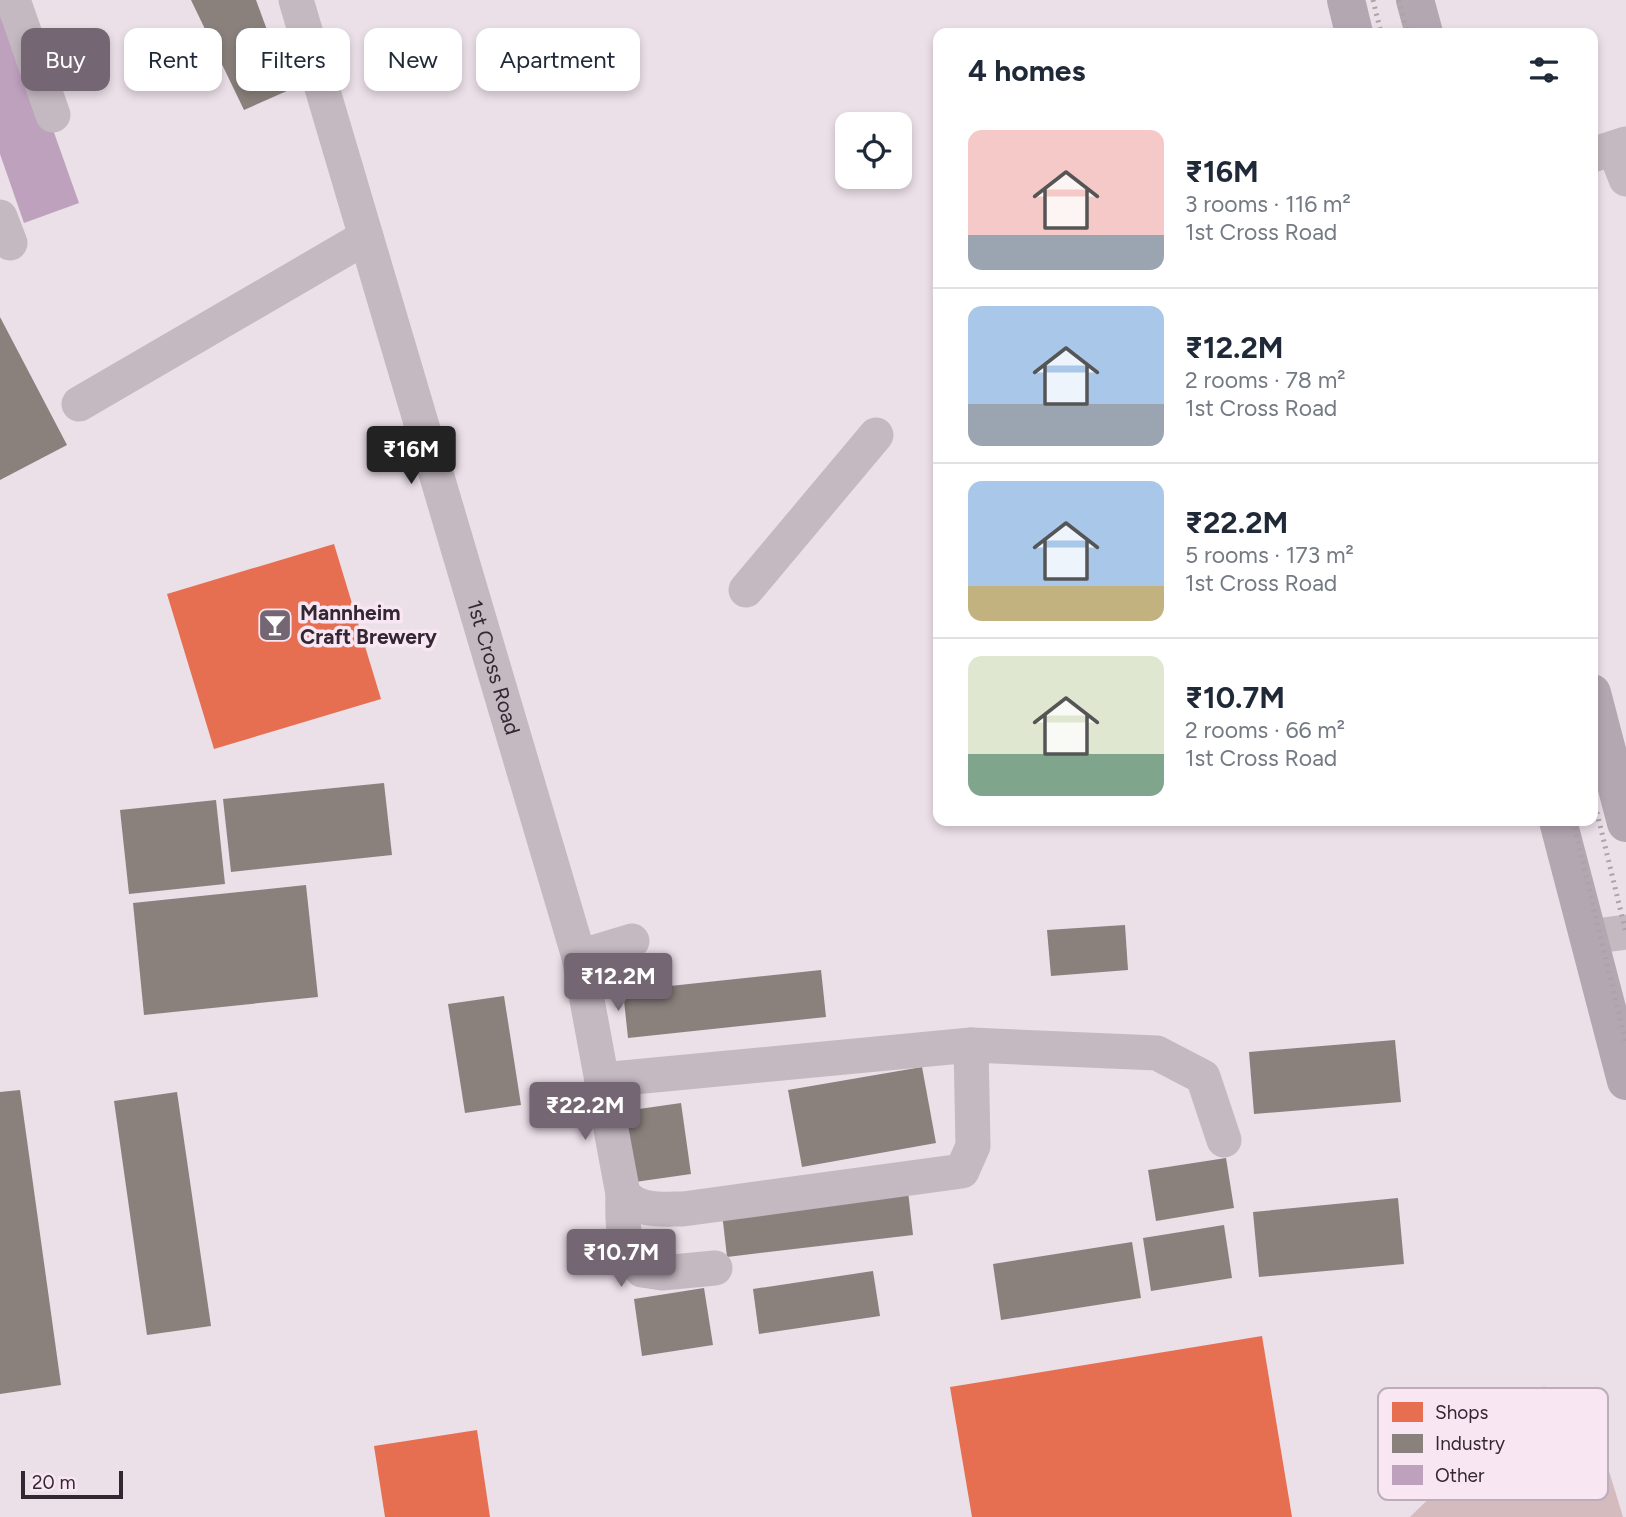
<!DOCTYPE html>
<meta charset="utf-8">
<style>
body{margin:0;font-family:Figtree,sans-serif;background:#f6f6f7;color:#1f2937;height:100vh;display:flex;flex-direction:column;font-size:26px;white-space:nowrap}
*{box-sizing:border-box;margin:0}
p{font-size:23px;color:#747a83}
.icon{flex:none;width:38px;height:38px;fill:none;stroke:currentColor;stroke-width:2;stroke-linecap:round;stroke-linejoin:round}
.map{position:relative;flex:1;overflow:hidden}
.panel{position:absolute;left:933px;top:28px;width:665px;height:798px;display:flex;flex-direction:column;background:#fff;border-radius:14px;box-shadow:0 4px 10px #0003}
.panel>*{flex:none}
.banner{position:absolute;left:21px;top:28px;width:665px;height:63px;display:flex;gap:14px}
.fabs{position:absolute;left:835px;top:112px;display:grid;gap:14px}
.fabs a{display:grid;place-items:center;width:77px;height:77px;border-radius:14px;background:#fff;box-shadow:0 4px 10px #0003;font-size:35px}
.scale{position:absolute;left:21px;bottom:18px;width:102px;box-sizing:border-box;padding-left:7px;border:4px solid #342734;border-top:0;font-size:19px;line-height:24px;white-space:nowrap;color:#342734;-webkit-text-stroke:5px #f8e6f3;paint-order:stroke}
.price{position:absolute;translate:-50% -60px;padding:0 16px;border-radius:7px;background:#746773;color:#fff;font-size:23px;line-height:46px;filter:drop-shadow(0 2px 4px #0008)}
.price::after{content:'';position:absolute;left:50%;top:42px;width:21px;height:16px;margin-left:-10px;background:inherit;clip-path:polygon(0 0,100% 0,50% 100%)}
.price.active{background:#222;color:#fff}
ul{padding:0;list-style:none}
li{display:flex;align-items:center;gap:21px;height:175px;padding:0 35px}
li+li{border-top:2px solid #e0e1e3}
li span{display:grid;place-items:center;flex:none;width:196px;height:140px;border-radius:14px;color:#555}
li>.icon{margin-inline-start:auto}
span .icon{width:84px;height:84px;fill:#fffc;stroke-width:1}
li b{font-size:30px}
h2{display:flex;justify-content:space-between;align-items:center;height:84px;padding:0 35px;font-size:30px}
.tag{padding:0 24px;border-radius:14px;background:#fff;box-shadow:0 4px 10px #0003;font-size:24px;line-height:63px}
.tag.active{background:#746773;color:#fff}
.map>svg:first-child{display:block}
.green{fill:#d3bbbe}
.shops{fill:#e76f51}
.industry{fill:#8a817c}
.building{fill:#bda1bd}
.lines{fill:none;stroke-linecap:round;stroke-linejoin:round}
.minor{stroke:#c4b8c1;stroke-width:35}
.major{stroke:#b3a7b1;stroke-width:38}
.rail{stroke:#aca2aa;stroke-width:5;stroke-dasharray:2 5;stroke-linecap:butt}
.labels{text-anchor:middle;stroke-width:7;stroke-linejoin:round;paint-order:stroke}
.poi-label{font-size:21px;font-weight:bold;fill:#342734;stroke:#f8e6f3;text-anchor:start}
.street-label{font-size:21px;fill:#342734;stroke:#f8e6f3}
.key{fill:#f8e6f3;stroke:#bdadba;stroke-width:2}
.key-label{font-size:19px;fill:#342734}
</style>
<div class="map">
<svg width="1626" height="1517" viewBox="0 0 1626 1517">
<rect width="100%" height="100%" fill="#ebdfe8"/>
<polygon class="green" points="1544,1386 1601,1445 1623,1517 1410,1517"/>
<g class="shops">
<polygon points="334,544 381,699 214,749 167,594"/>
<polygon points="1262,1336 1292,1517 972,1517 950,1387"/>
<polygon points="477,1430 490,1517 385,1517 374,1446"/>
</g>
<g class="industry">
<polygon points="191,0 256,0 289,90 244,110"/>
<polygon points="0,317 67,445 0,480"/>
<polygon points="384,783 392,855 231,872 223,799"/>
<polygon points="216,800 225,884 129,894 120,810"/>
<polygon points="306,885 318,997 144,1015 133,903"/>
<polygon points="1125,925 1128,970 1051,976 1047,930"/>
<polygon points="821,970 826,1017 628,1038 623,991"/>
<polygon points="504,996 521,1105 465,1113 448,1004"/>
<polygon points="1395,1040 1401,1102 1254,1114 1249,1052"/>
<polygon points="922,1067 936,1143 802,1167 788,1090"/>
<polygon points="20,1090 61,1385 0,1394 0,1092"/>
<polygon points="177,1092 211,1326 147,1335 114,1101"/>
<polygon points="681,1103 691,1174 635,1182 625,1111"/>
<polygon points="1226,1158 1234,1208 1156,1221 1148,1170"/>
<polygon points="908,1191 913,1235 727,1257 722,1213"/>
<polygon points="1398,1198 1404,1264 1259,1277 1253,1212"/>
<polygon points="1224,1225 1232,1278 1151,1291 1143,1238"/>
<polygon points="1132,1242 1141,1298 1001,1320 993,1264"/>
<polygon points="873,1271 880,1316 759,1334 753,1289"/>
<polygon points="704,1288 713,1345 642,1356 634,1299"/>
</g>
<polygon class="building" points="0,0 7,0 79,203 24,223 0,154"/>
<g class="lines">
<g class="minor">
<polyline points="13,0 53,115"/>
<path id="s1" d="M296 0 579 957 623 1194C622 1228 622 1242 642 1270L662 1273 715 1268"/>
<polyline points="1614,148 1626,179"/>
<polyline points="1592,155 1626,144"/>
<polyline points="0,217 10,243"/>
<polyline points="79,404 366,237"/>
<polyline points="746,590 876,435"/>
<polyline points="1589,937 1626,932"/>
<polyline points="579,957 632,941"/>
<polyline points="602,1080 971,1045 1157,1053 1203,1077 1224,1140"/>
<path d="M623 1194C638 1212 661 1209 683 1209L962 1171 973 1146 971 1045"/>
</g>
<g class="major">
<polyline points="1346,0 1354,33"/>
<polyline points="1415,0 1424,33"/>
<polyline points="1592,693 1626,823"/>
<polyline points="1558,821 1626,1081"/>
</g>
<g class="rail">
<polyline points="1373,0 1381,33"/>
<polyline points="1399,0 1407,33"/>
<polyline points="1592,792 1626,933"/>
<polyline points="1573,821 1626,1044"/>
</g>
</g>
<defs>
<g id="bar-square" transform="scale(1.75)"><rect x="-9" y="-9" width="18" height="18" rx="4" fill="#746773" stroke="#f8e6f3"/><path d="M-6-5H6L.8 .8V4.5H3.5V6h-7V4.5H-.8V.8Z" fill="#fff"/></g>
</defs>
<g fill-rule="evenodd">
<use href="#bar-square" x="275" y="625"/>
</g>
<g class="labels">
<g class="poi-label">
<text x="300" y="620">Mannheim<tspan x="300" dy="24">Craft Brewery</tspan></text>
</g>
<g class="street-label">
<text dy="7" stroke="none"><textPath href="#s1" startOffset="696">1st Cross Road</textPath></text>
</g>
</g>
<rect x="1378" y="1388" width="230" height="112" rx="10" class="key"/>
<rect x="1392" y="1402" width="31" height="20" fill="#e76f51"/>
<rect x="1392" y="1434" width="31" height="19" fill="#8a817c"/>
<rect x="1392" y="1465" width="31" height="20" fill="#bda1bd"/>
<g class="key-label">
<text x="1435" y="1419">Shops</text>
<text x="1435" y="1450">Industry</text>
<text x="1435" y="1482">Other</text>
</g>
</svg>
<div class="fabs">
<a><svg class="icon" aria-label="locate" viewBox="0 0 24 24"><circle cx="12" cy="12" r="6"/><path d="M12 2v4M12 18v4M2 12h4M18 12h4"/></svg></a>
</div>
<div class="scale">20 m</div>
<b class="price active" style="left:411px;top:486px">₹16M</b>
<b class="price" style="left:618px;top:1013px">₹12.2M</b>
<b class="price" style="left:585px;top:1142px">₹22.2M</b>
<b class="price" style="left:621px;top:1289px">₹10.7M</b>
<div class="banner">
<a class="tag active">Buy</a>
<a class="tag">Rent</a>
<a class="tag">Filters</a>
<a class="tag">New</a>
<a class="tag">Apartment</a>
</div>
<section class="panel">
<h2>4 homes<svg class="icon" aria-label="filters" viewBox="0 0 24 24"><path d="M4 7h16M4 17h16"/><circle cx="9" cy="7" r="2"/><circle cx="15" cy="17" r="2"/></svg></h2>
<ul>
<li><span style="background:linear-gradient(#f6c9c9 75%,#9aa5b1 0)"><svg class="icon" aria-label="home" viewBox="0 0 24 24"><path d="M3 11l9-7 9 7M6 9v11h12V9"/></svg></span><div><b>₹16M</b><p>3 rooms · 116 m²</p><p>1st Cross Road</p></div></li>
<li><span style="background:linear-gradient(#a9c7e8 70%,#9aa5b1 0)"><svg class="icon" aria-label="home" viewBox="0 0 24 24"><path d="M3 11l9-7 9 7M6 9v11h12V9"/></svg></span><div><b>₹12.2M</b><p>2 rooms · 78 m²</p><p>1st Cross Road</p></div></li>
<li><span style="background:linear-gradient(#a9c7e8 75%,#c2b280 0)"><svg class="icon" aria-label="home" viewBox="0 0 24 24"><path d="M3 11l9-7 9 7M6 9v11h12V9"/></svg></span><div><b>₹22.2M</b><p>5 rooms · 173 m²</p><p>1st Cross Road</p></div></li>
<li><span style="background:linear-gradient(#dfe7d0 70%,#7fa58c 0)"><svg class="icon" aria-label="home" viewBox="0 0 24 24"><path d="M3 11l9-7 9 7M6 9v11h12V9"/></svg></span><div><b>₹10.7M</b><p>2 rooms · 66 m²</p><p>1st Cross Road</p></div></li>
</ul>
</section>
</div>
